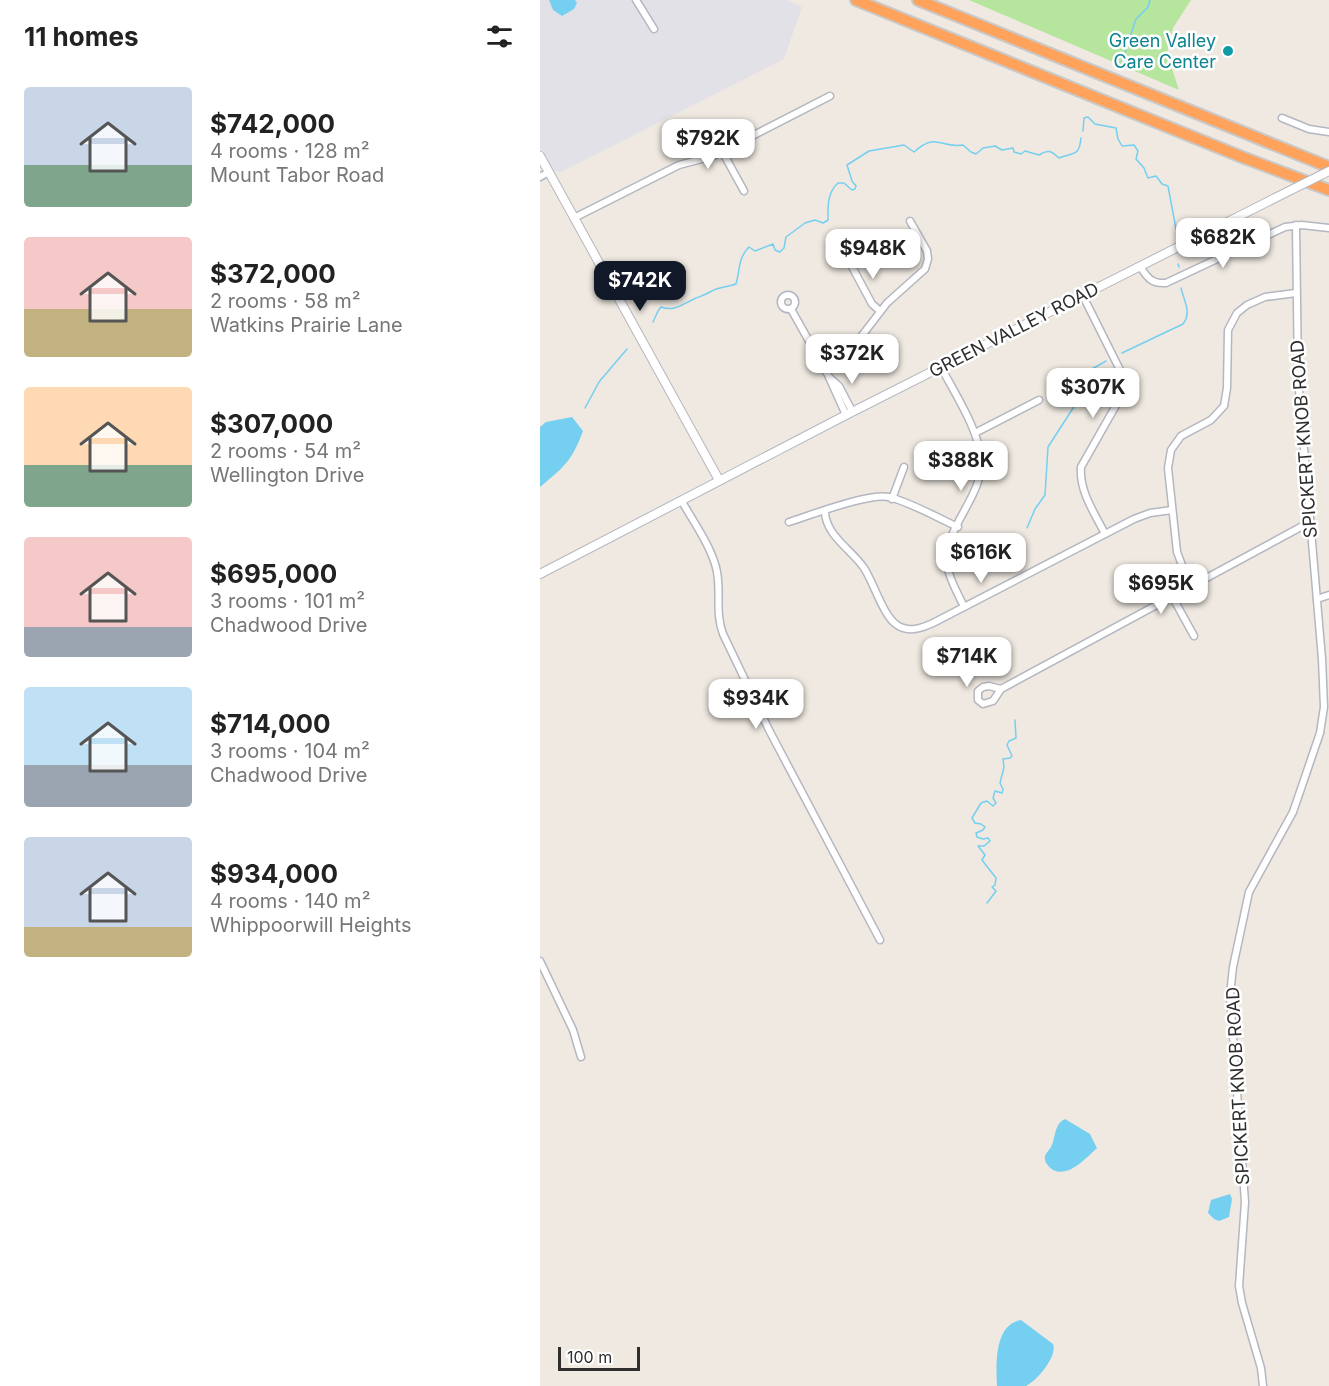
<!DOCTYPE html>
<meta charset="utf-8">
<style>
body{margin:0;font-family:Inter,sans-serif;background:#f2f2f2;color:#222;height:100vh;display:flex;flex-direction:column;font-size:22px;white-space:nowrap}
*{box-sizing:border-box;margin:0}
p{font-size:20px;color:#767676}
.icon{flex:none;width:33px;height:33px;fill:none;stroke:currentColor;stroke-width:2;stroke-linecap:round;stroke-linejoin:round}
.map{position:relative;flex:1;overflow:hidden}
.sheet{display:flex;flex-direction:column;background:#fff;width:540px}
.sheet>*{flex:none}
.scale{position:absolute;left:18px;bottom:15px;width:82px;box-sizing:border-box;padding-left:6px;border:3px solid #2e2e2e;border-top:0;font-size:16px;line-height:21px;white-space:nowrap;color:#2e2e2e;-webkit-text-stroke:4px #fff;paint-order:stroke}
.price{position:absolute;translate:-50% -51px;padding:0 14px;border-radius:12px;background:#fff;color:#222;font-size:20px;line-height:39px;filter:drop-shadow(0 2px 3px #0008)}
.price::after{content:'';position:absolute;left:50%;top:36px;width:18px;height:14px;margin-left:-9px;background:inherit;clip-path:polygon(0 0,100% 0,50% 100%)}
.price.active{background:#111827;color:#fff}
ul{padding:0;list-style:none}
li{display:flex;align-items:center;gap:18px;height:150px;padding:0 24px}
li span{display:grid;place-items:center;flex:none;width:168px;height:120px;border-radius:6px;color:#555}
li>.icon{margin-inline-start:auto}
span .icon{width:72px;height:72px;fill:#fffc;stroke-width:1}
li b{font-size:26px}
h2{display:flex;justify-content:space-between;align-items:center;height:72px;padding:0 24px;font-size:26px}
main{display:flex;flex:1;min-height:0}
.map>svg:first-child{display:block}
.industrial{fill:#e3e1e8}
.green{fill:#b6e59e}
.water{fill:#75cff0}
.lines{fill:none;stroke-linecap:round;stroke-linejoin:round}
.stream{stroke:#75cff0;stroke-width:1.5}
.minor-casing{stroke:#b4b7c1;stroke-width:9}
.tertiary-casing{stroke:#b4b7c1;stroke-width:10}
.motorway-casing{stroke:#c9c9c9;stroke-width:14}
.minor{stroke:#fff;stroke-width:6}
.tertiary{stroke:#fff;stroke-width:8}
.motorway{stroke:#ffa35c;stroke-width:10}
.tertiary-bridge-casing{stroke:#b4b7c1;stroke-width:10;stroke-linecap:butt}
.tertiary-bridge{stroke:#fff;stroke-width:8}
.culture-dot{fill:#0f9aa8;stroke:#fff;stroke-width:2}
.labels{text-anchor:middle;stroke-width:5;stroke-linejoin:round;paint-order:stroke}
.culture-label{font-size:18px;fill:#0d838f;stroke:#fff;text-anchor:end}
.street-label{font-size:18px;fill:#2e2e2e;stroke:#fff}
</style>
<main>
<section class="sheet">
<h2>11 homes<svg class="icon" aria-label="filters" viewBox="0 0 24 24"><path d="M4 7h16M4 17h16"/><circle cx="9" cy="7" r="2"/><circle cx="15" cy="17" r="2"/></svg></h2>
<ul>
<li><span style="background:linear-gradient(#c9d6e8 65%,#7fa58c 0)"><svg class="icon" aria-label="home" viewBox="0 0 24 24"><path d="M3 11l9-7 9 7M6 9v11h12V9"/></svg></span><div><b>$742,000</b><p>4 rooms · 128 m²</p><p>Mount Tabor Road</p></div></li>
<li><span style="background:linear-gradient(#f6c9c9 60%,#c2b280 0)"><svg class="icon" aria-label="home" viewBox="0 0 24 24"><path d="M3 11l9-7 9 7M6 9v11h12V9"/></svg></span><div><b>$372,000</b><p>2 rooms · 58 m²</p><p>Watkins Prairie Lane</p></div></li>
<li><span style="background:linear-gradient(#ffd9b3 65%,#7fa58c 0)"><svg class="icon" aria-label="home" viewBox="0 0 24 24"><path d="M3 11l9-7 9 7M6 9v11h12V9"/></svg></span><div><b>$307,000</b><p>2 rooms · 54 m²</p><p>Wellington Drive</p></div></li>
<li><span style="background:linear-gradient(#f6c9c9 75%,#9aa5b1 0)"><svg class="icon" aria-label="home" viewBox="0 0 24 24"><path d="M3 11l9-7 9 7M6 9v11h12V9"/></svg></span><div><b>$695,000</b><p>3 rooms · 101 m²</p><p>Chadwood Drive</p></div></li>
<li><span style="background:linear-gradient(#bfe0f5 65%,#9aa5b1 0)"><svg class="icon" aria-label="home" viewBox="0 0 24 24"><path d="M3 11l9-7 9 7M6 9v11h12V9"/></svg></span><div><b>$714,000</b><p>3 rooms · 104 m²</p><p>Chadwood Drive</p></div></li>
<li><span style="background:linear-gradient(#c9d6e8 75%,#c2b280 0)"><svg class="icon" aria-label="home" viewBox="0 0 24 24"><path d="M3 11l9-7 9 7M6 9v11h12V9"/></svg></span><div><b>$934,000</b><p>4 rooms · 140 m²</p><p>Whippoorwill Heights</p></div></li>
</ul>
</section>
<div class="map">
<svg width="789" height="1386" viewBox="0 0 789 1386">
<rect width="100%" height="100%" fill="#efe9e1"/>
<polygon class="industrial" points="0,0 247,0 262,7 244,59 21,172 0,168"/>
<polygon class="green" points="429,0 651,0 633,28 627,53 639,90"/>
<g class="water">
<polygon points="9,0 35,0 37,3 34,9 22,16 13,10"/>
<path d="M32 417 43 431C32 461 24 467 0 487V427L6 422Z"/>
<path d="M525 1119 550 1134 557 1148C547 1157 529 1178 513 1170 510 1168 505 1163 505 1159 504 1154 509 1151 511 1147 516 1137 514 1124 525 1119Z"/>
<polygon points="690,1194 692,1199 689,1217 679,1221 674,1219 668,1213 671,1200"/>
<path d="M481 1320 513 1344C518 1356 497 1381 486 1386 478 1386 465 1386 457 1386 456 1365 454 1324 481 1320Z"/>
</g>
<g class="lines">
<g class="stream">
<polyline points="582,62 596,19 608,7 610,0"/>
<polyline points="543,131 544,118 548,117 555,124 576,128 578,139 582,146 594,145 598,151 596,159 604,168 608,178 616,176 622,184 628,186 636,229"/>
<polyline points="638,264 639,267"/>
<path d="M113 322 118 311 121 307C135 312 142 304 154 299 161 296 165 295 172 291 178 287 188 287 196 284 200 270 198 258 209 247L215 251 233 244 235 250 240 252 244 248 246 237 265 223 275 220 283 223 288 220C288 206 287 193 298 183H304L312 190 315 189 316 186 312 181 307 165 329 151 364 145 374 152C397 131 400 149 423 145L431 152 436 154 443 148 455 146 462 150 473 148 474 152 481 154 485 151 499 155C509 149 511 151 519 158 534 152 539 157 541 138"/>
<path d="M582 353 643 324C652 313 644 301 641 288"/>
<polyline points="45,408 59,382 87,349"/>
<polyline points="487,528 495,509 505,495 508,447 546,388 545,373 566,361"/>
<polyline points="447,903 456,891 452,887 455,885 456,878 442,860 445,855 438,846 444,846 450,841 448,838 443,839 437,837 436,833 443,830 445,827 441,824 435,823 432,818 441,803 447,801 453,806 456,803 453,798 455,791 462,793 463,789 460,783 464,767 463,759 470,758 472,756 467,745 469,741 476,738 475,720"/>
</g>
<g class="minor-casing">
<g id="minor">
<polyline points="96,0 114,29"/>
<polyline points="742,118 769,129 789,132"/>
<polyline points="182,151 204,191"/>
<polyline points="0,177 9,172"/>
<polyline points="34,218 139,165 173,156 290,96"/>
<polyline points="309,261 332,304 340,311"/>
<path d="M600 266C607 278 612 284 626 283L745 227 762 225 789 228"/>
<circle cx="248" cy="302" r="7"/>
<path d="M543 296 580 370 582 388 579 400 541 467C539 491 554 512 565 534"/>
<polyline points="251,309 288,375 306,415"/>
<path d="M401 367C414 392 440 432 441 460 443 498 404 526 407 564 409 580 418 593 424 607"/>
<polyline points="284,369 307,355 347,303 385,269 388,259 387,251 370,221"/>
<polyline points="290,378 299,386 312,411"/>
<polyline points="435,433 499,400"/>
<polyline points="352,499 364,467"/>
<path d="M141 500C153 521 173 549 177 572 181 593 175 613 183 634L229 730 340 940"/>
<path d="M285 511C285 535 312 550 324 568 334 583 343 616 357 625 369 633 382 628 393 623L594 519 610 513 632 510"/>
<path d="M249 522C271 515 328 493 349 497 372 503 396 517 418 527"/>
<polyline points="650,586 637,552 628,468 631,450 641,436 671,420 684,406 687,388 688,330 697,313 707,305 725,297 756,293"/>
<polyline points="632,596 654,636"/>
<polyline points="777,599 789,595"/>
<polygon points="449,686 461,689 453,701 443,704 438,700 438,691 443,687"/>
<polyline points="461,689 770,522"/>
<polyline points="0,961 33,1030 41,1057"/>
<polyline points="723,1386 721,1368 702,1303 699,1286 705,1202 690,995 693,967 709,892 753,812 780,733 784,707 782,659 758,378 756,225"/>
</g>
</g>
<g class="tertiary-casing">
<g id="tertiary">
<polyline points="0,156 179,480"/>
<polyline points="0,574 306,415 735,198"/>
</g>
</g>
<g class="motorway-casing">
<g id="motorway">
<polyline points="316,0 702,157 789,190"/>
<polyline points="378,0 789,167"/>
</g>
</g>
<use href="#minor" class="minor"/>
<use href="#tertiary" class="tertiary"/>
<use href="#motorway" class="motorway"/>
<g class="tertiary-bridge-casing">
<polyline id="tertiary-bridge" points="735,198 789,171"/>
</g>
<use href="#tertiary-bridge" class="tertiary-bridge"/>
</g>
<circle class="culture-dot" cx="688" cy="51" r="6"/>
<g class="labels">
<g class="culture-label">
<text x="676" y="47">Green Valley<tspan x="676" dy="21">Care Center</tspan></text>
</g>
<g class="street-label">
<text transform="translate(474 330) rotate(-27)" y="6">GREEN VALLEY ROAD</text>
<text transform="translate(764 439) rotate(-94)" y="6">SPICKERT KNOB ROAD</text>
<text transform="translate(698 1086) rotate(-93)" y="6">SPICKERT KNOB ROAD</text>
</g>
</g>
</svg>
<div class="scale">100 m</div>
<b class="price" style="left:168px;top:170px">$792K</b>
<b class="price" style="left:683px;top:269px">$682K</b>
<b class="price" style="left:333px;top:280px">$948K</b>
<b class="price active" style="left:100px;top:312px">$742K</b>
<b class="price" style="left:312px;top:385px">$372K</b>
<b class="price" style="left:553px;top:419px">$307K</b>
<b class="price" style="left:421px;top:492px">$388K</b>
<b class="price" style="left:441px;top:584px">$616K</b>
<b class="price" style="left:621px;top:615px">$695K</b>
<b class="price" style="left:427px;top:688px">$714K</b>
<b class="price" style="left:216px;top:730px">$934K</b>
</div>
</main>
